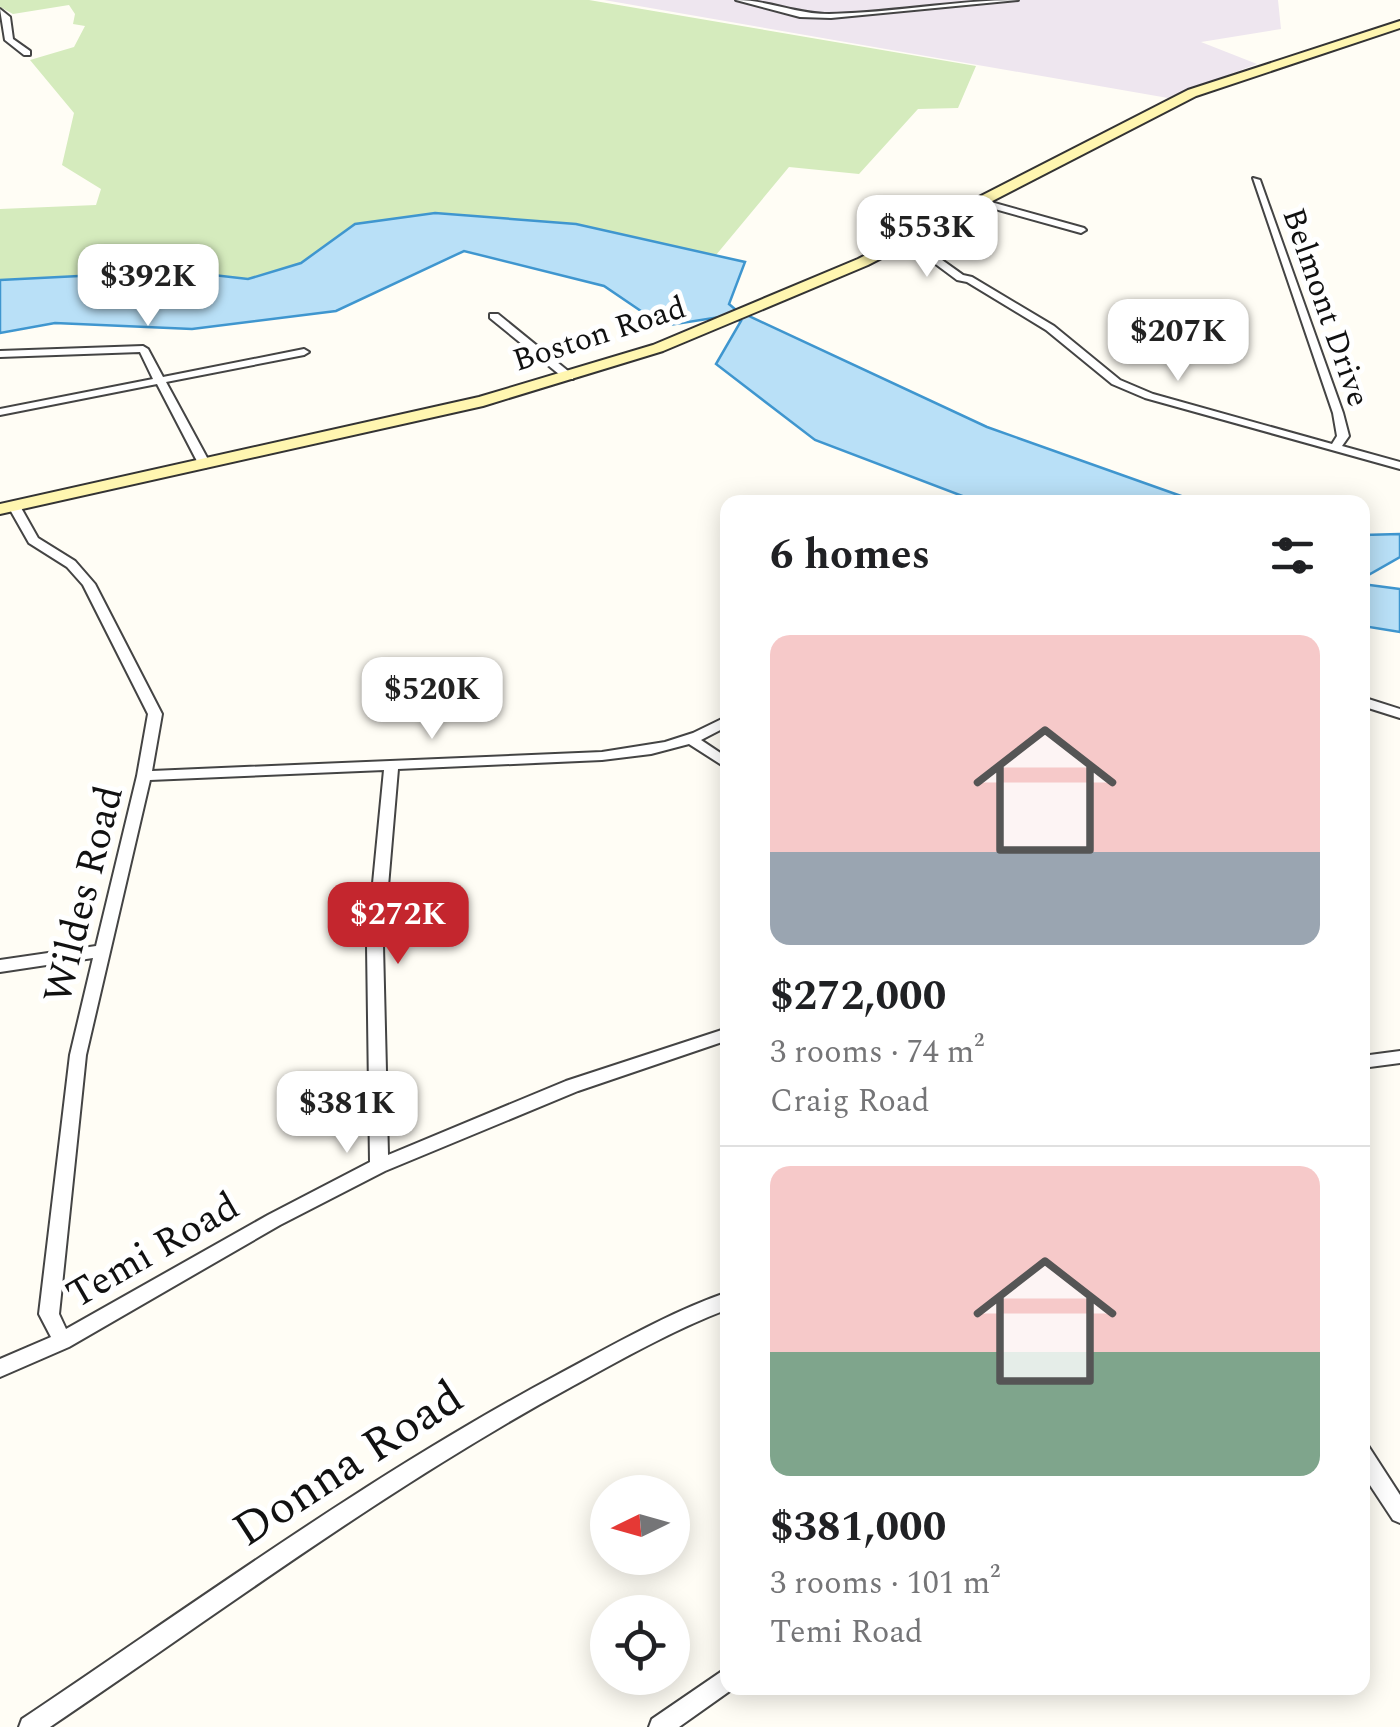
<!DOCTYPE html>
<meta charset="utf-8">
<style>
body{margin:0;font-family:Spectral,serif;background:#f2f2f2;color:#202124;height:100vh;display:flex;flex-direction:column;font-size:38px;white-space:nowrap}
*{box-sizing:border-box;margin:0}
p{font-size:32px;color:#757577}
.icon{flex:none;width:55px;height:55px;fill:none;stroke:currentColor;stroke-width:2;stroke-linecap:round;stroke-linejoin:round}
.map{position:relative;flex:1;overflow:hidden}
.details{position:absolute;left:720px;top:495px;width:650px;height:1200px;display:flex;flex-direction:column;background:#fff;border-radius:20px;box-shadow:0 5px 25px #0003}
.details>*{flex:none}
.needle{width:65px;rotate:265deg}
.tools{position:absolute;left:590px;top:1475px;display:grid;gap:20px}
.tools a{display:grid;place-items:center;width:100px;height:100px;border-radius:50%;background:#fff;box-shadow:0 5px 25px #0003;font-size:50px}
.price{position:absolute;translate:-50% -85px;padding:0 22px;border-radius:20px;background:#fff;color:#222;font-size:32px;line-height:65px;filter:drop-shadow(0 2px 5px #0008)}
.price::after{content:'';position:absolute;left:50%;top:60px;width:30px;height:22px;margin-left:-15px;background:inherit;clip-path:polygon(0 0,100% 0,50% 100%)}
.price.current{background:#c4262e;color:#fff}
ul{padding:0;list-style:none}
li{display:grid;align-content:center;gap:20px;height:530px;padding:0 50px}
li+li{border-top:2px solid #e0e0e0}
li span{display:grid;place-items:center;height:310px;border-radius:20px;color:#555}
li>.icon{margin-inline-start:auto}
span .icon{width:180px;height:180px;fill:#fffc;stroke-width:1}
li b{font-size:42px}
h2{display:flex;justify-content:space-between;align-items:center;height:120px;padding:0 50px;font-size:42px}
.map>svg:first-child{display:block}
.industrial{fill:#eee6ef}
.green{fill:#d5ebbd}
.water{fill:#b9e0f7;stroke:#3f96cf;stroke-width:2.5}
.lines{fill:none;stroke-linecap:round;stroke-linejoin:round}
.street-casing{stroke:#444;stroke-width:4}
.secondary-casing{stroke:#333;stroke-width:4}
.street{fill:#fff;fill-rule:evenodd}
.secondary{fill:#fff6b0;fill-rule:evenodd}
.labels{text-anchor:middle;stroke-width:10;stroke-linejoin:round;paint-order:stroke}
.far-street-label{font-size:32px;fill:#111;stroke:#fff}
.street-label{font-size:40px;fill:#111;stroke:#fff}
.near-street-label{font-size:48px;fill:#111;stroke:#fff}
</style>
<div class="map">
<svg width="1400" height="1727" viewBox="0 0 1400 1727">
<rect width="100%" height="100%" fill="#fffdf5"/>
<polygon class="industrial" points="604,0 1278,0 1281,29 1201,42 1257,64 1168,98"/>
<polygon class="green" points="0,0 589,0 976,66 958,108 918,109 859,174 789,167 716,255 576,224 355,224 301,264 248,279 178,271 0,280 0,209 96,205 101,189 62,165 74,113 30,60 74,47 85,26 73,24 75,14 69,5 13,14 0,7"/>
<g class="water">
<polygon points="435,213 576,224 745,262 729,304 736,310 987,427 1198,502 978,502 815,440 716,364 741,321 726,316 663,326 604,286 464,251 336,311 192,329 55,323 0,333 0,280 178,271 248,279 301,263 355,224"/>
<polygon points="1400,534 1400,557 1363,578 1363,535"/>
<polygon points="1362,584 1400,589 1400,632 1363,626"/>
</g>
<g class="lines">
<g class="street-casing">
<g id="street">
<path d="M736 0C768 0 796 14 829 14 892 13 955 0 1018 0L831 18 800 17Z"/>
<polygon points="0,9 10,17 13,39 30,51 30,55 24,55 5,40"/>
<polygon points="1253,178 1260,180 1343,413 1349,436 1342,446 1400,462 1400,469 1145,398 1112,384 1046,330 967,282 957,280 902,239 910,237 963,275 972,277 1054,326 1120,380 1153,394 1332,444 1337,436 1333,413"/>
<polygon points="980,199 1084,228 1086,230 1081,233 977,204 975,202"/>
<polygon points="490,314 498,314 573,375 573,379 565,379 490,318"/>
<polygon points="143,346 148,349 163,377 304,349 309,352 304,355 166,382 211,465 205,468 199,465 157,384 0,415 0,409 153,379 140,352 0,357 0,351"/>
<path d="M14 502 20 506 38 538 75 561 95 584 162 714 152 771 602 752 665 742 693 733 728 716V726L701 740 728 758V769L689 744 651 754 602 760 398 769 383 945 388 1155 566 1081 728 1028V1040L578 1091 385 1171 280 1225 69 1347 0 1377V1359L51 1337 39 1314 70 1055 93 958 0 972V960L96 946 137 776 148 714 83 585 67 567 29 543 8 506ZM384 770 367 945 370 1162 268 1215 66 1329 59 1314 86 1055 150 780Z"/>
<polygon points="1362,697 1400,709 1400,718 1362,706"/>
<polygon points="1400,1051 1400,1063 1362,1068 1362,1056"/>
<path d="M728 1292V1309C673 1330 622 1359 571 1387 389 1486 222 1611 50 1727H19L22 1719C198 1601 370 1475 557 1375 613 1345 668 1313 728 1292Z"/>
<polygon points="1362,1445 1369,1447 1400,1495 1400,1523 1393,1520 1362,1473"/>
<polygon points="728,1667 728,1688 734,1688 679,1727 649,1727 652,1719"/>
</g>
</g>
<g class="secondary-casing">
<polygon id="secondary" points="1400,21 1400,28 1196,96 868,265 663,351 483,406 0,514 0,504 479,397 653,345 858,259 1188,90"/>
</g>
<use href="#street" class="street"/>
<use href="#secondary" class="secondary"/>
</g>
<g class="labels">
<g class="far-street-label">
<text transform="translate(1327 307) rotate(71)" y="11">Belmont Drive</text>
<text transform="translate(599 333) rotate(-18)" y="11">Boston Road</text>
</g>
<g class="street-label">
<text transform="translate(82 894) rotate(-76)" y="14">Wildes Road</text>
<text transform="translate(152 1249) rotate(-30)" y="14">Temi Road</text>
</g>
<g class="near-street-label">
<text transform="translate(347 1462) rotate(-33)" y="17">Donna Road</text>
</g>
</g>
</svg>
<div class="tools">
<a><svg class="needle" viewBox="-14 -14 28 28"><path d="M0-13l5 13h-10z" fill="#e53935"/><path d="M0 13l5-13h-10z" fill="#757577"/></svg></a>
<a><svg class="icon" aria-label="locate" viewBox="0 0 24 24"><circle cx="12" cy="12" r="6"/><path d="M12 2v4M12 18v4M2 12h4M18 12h4"/></svg></a>
</div>
<b class="price" style="left:927px;top:280px">$553K</b>
<b class="price" style="left:148px;top:329px">$392K</b>
<b class="price" style="left:1178px;top:384px">$207K</b>
<b class="price" style="left:432px;top:742px">$520K</b>
<b class="price current" style="left:398px;top:967px">$272K</b>
<b class="price" style="left:347px;top:1156px">$381K</b>
<section class="details">
<h2>6 homes<svg class="icon" aria-label="filters" viewBox="0 0 24 24"><path d="M4 7h16M4 17h16"/><circle cx="9" cy="7" r="2"/><circle cx="15" cy="17" r="2"/></svg></h2>
<ul>
<li><span style="background:linear-gradient(#f6c9c9 70%,#9aa5b1 0)"><svg class="icon" aria-label="home" viewBox="0 0 24 24"><path d="M3 11l9-7 9 7M6 9v11h12V9"/></svg></span><div><b>$272,000</b><p>3 rooms · 74 m²</p><p>Craig Road</p></div></li>
<li><span style="background:linear-gradient(#f6c9c9 60%,#7fa58c 0)"><svg class="icon" aria-label="home" viewBox="0 0 24 24"><path d="M3 11l9-7 9 7M6 9v11h12V9"/></svg></span><div><b>$381,000</b><p>3 rooms · 101 m²</p><p>Temi Road</p></div></li>
</ul>
</section>
</div>
